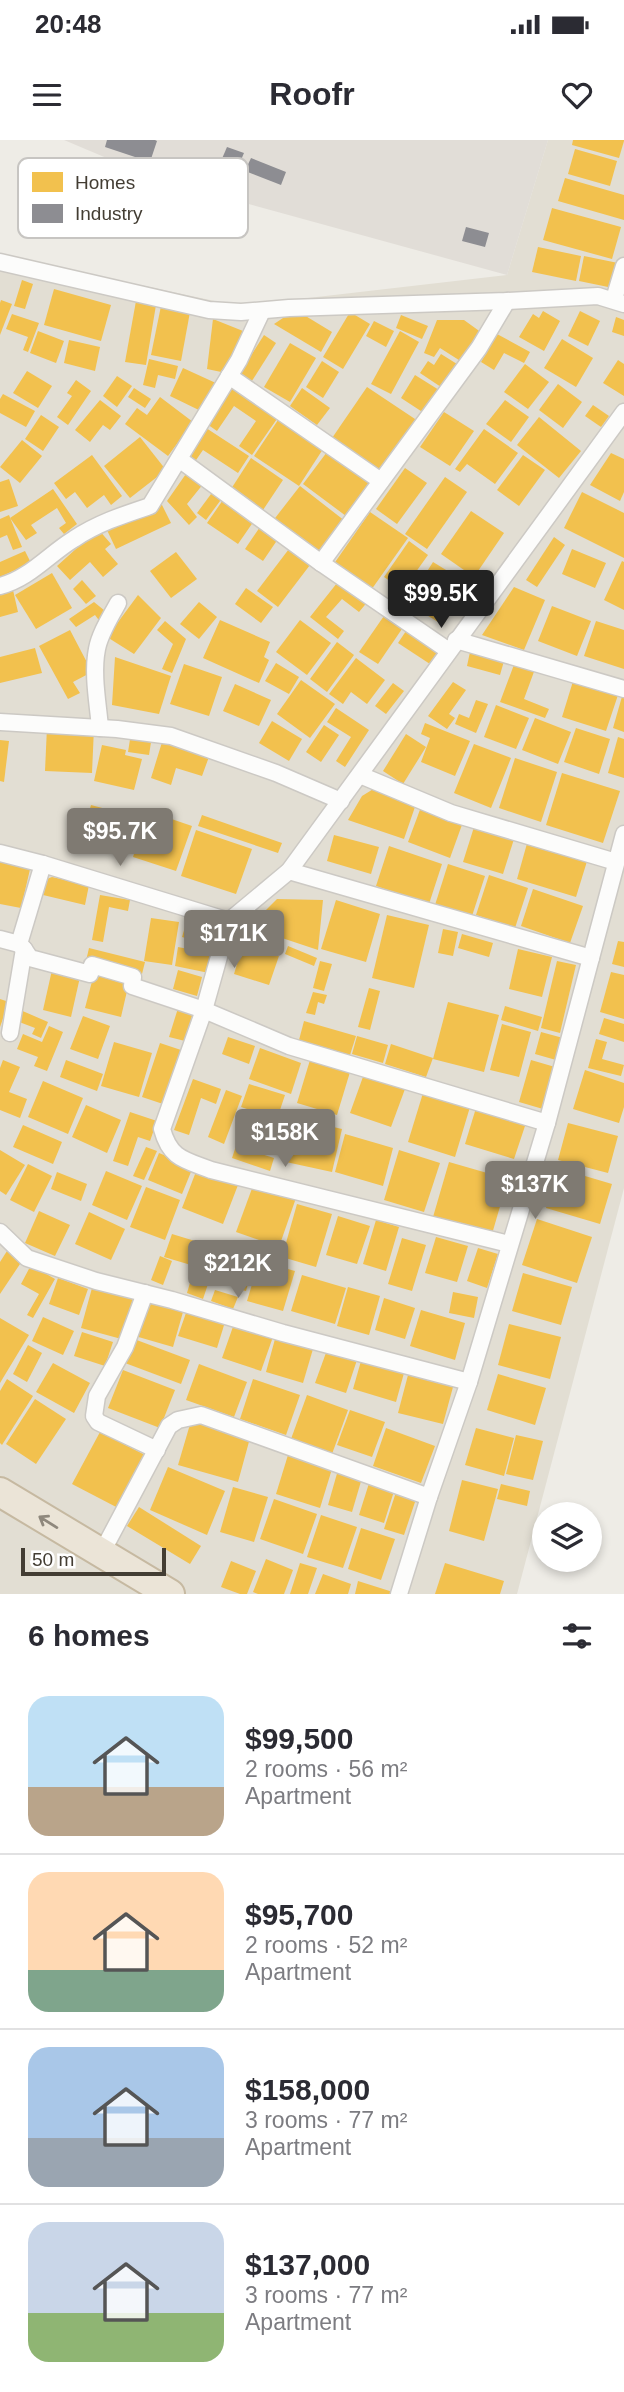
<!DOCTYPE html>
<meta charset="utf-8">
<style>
body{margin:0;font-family:Helvetica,sans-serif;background:#f7f7f7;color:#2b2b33;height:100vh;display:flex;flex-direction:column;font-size:26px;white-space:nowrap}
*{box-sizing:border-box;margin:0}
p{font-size:23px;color:#7c7c81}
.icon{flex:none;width:38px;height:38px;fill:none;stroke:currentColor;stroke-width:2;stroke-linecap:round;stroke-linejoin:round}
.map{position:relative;height:1454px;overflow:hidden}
.sheet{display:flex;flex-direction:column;background:#fff;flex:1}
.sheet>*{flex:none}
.buttons{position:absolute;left:532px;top:1362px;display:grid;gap:14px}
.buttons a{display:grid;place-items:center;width:70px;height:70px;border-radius:50%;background:#fff;box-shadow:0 4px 10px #0003;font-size:35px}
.scale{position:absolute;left:21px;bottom:18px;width:145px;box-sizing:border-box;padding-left:7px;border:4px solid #433d33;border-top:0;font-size:19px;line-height:24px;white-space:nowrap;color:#433d33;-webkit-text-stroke:5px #fff;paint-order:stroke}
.price{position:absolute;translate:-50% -60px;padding:0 16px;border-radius:7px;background:#7f7a72;color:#fff;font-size:23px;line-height:46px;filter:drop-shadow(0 2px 4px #0008)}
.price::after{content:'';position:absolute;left:50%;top:42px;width:21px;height:16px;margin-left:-10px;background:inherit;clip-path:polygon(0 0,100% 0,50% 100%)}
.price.on{background:#222;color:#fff}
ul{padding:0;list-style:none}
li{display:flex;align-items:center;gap:21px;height:175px;padding:0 28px}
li+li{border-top:2px solid #e1e1e2}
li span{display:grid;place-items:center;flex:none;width:196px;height:140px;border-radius:21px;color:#555}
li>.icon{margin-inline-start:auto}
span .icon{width:84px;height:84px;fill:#fffc;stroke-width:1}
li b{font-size:30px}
h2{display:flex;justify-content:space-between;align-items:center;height:84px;padding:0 28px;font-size:30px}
.status{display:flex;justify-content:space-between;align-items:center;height:49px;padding:0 35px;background:#fff;direction:ltr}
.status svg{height:19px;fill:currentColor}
header{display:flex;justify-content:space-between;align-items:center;height:91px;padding:0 28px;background:#fff;font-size:32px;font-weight:800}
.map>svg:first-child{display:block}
.residential{fill:#e2ded3}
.industrial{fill:#e1ddd7}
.homes{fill:#f2c14e}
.industry{fill:#8d8d92}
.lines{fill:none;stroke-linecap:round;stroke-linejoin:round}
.street-casing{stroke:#ccc9c4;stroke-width:19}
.highway-casing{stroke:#c6b9a1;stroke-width:32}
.street{stroke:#fcfcfb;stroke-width:16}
.highway{stroke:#ebe4d7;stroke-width:28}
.oneway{stroke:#8f887d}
.key{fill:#fff;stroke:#c7c5c2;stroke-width:2}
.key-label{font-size:19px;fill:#433d33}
</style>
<div class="status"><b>20:48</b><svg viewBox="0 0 49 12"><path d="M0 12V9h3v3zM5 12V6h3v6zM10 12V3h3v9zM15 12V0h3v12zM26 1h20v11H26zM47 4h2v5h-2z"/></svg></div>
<header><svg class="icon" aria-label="menu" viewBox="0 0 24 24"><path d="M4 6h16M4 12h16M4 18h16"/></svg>Roofr<svg class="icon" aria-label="heart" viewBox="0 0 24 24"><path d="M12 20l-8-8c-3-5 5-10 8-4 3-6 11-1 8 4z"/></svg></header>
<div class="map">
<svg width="624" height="1454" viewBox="0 0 624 1454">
<rect width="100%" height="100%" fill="#eeece6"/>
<polygon class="residential" points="548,0 624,0 624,1048 517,1454 0,1454 0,115 238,166 507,135"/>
<polygon class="industrial" points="64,0 548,0 507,135 154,38"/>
<g class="homes">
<polygon points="573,0 624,0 624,1 619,18 572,5"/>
<polygon points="575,9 617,21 610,46 568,34"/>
<polygon points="565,38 624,55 624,80 558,61"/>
<polygon points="552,68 621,87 612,119 543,100"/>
<polygon points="538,107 581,116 576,141 532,132"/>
<polygon points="584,116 618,123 613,148 579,141"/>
<polygon points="22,140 33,144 25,169 14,166"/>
<polygon points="54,149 111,165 101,201 44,185"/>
<polygon points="1,160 12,164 0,195 0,163"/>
<polygon points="136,161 156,165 146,225 125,222"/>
<polygon points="161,166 190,172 181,221 151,215"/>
<polygon points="543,171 560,181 544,211 519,197 533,174 539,178"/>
<polygon points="580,171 600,181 588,206 568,196"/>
<polygon points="299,172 332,192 321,212 274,184 286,176"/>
<polygon points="350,172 370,184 343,229 323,217"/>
<polygon points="12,174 39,183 28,212 23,210 28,197 6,189"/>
<polygon points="401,175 428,186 422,199 396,188"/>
<polygon points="616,177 624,180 624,196 612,192"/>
<polygon points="213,179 243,191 226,233 207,229"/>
<polygon points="437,180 464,180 482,193 462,222 440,208 434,217 424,213"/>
<polygon points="374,181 394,191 386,207 366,196"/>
<polygon points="38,191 64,201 56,223 30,213"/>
<polygon points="400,191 419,202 391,254 371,244"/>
<polygon points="497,194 530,212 524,223 504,213 494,230 481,222"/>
<polygon points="264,195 276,203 250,244 238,236"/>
<polygon points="562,199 593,218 576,247 544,228"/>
<polygon points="69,200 100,207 95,231 64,223"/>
<polygon points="290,203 316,218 290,262 264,247"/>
<polygon points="441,214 457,224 441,247 420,233 428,221 434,225"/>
<polygon points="149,219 178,226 175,239 158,235 155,248 143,245"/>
<polygon points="618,220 624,224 624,256 603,243"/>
<polygon points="322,221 339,232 323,258 306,247"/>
<polygon points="525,224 549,242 528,269 504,252"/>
<polygon points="183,228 218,244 205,273 170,256"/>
<polygon points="27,231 52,246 38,268 13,253"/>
<polygon points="415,235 439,250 424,273 401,258"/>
<polygon points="117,236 132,246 117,267 103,256"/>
<polygon points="76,240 91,251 68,285 57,277 72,256 67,253"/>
<polygon points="231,243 279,276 252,315 239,306 256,281 234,266 217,291 204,282"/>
<polygon points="558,244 582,262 563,288 539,270"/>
<polygon points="367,247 418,281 381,336 330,301"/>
<polygon points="134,248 151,259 145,268 128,257"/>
<polygon points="302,248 330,268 317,285 290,266"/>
<polygon points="3,254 35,271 26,287 0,273 0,259"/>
<polygon points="160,257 193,282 168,316 125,284 137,268 147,275"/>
<polygon points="100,260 121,276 110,290 103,285 90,302 75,290"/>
<polygon points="505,260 529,277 511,302 486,284"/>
<polygon points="593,265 609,276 601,287 585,276"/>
<polygon points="444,272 474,291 450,326 420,307"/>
<polygon points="41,275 59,287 43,311 25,299"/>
<polygon points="280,277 325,306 299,346 254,316"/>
<polygon points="539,277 581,311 559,338 517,305"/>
<polygon points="203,286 249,316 238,333 203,310 194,323 184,316"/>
<polygon points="484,289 518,313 495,344 467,324 460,332 455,329"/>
<polygon points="140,297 166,330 130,358 104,326"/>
<polygon points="22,300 42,316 20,343 0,327"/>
<polygon points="330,308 373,340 346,376 303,344"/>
<polygon points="611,313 624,319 624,352 620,361 590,345"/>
<polygon points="92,315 122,356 111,365 104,355 87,368 75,352 66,359 54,343"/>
<polygon points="523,315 545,330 519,366 497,350"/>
<polygon points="251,318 283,340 263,370 231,349"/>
<polygon points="405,328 427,343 397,384 376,369"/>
<polygon points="188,331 204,343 187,364 197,377 189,385 167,361"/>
<polygon points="445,337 467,352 427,409 405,394"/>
<polygon points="9,339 18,366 0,372 0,342"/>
<polygon points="300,346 345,381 317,417 272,382"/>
<polygon points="53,349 77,384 64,394 59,388 66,383 57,368 31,385 37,393 26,400 10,378"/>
<polygon points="214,350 223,357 206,380 197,373"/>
<polygon points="582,352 624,373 624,418 564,388"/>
<polygon points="225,357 256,378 238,404 207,383"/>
<polygon points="161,363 171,383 116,409 106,388"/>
<polygon points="471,371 504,393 474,437 441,414"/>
<polygon points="370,372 408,398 369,453 331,428"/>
<polygon points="9,375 22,407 13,410 7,395 0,398 0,379"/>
<polygon points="262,384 280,396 263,421 245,409"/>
<polygon points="98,389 111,404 105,409 118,424 103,437 90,422 70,440 57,426"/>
<polygon points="554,397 565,405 537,447 526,440"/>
<polygon points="409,401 428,415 403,450 384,437"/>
<polygon points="292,405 313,421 278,467 257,451"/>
<polygon points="572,409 606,423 595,448 562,434"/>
<polygon points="25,411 31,423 0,437 0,422"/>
<polygon points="176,412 197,439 171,458 150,431"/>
<polygon points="622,421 624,422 624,470 604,460"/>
<polygon points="433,422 469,444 443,485 407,463"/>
<polygon points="52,433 72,468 36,489 15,455"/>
<polygon points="341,438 369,460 359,472 342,459 326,477 344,491 338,499 310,477"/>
<polygon points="82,440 96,456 86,464 73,449"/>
<polygon points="514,447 545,460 524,510 482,495"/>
<polygon points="246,448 273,467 261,483 235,464"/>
<polygon points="13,450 18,472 0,477 0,453"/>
<polygon points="138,455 161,478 134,514 107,497"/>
<polygon points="94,462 110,475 101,483 95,475 76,487 69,479"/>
<polygon points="199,462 217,477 199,499 180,484"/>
<polygon points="552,466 591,481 577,516 538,501"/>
<polygon points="386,473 404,486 378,524 359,512"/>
<polygon points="220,480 270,502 264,517 269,520 259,543 203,518"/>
<polygon points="300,480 331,503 307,535 276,512"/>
<polygon points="165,481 186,499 172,533 162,529 173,504 157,490"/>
<polygon points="596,481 624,490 624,529 584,516"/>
<polygon points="408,488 443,511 433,526 398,503"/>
<polygon points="70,490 92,532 73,542 80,553 68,559 39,506"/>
<polygon points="337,502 354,515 327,552 310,539"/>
<polygon points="35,508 42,533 0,543 0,517"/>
<polygon points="470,512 504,521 500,535 467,526"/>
<polygon points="115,517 171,536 159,574 112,565"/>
<polygon points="356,518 385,540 367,564 351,552 343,564 329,554"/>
<polygon points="515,522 535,529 524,559 549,569 545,578 500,562"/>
<polygon points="276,523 299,537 289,554 265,541"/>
<polygon points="184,524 222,537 209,576 170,564"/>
<polygon points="574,538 619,552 606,591 562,577"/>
<polygon points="301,540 335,564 310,598 277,574"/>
<polygon points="453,542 466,550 449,574 455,578 447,589 428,576"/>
<polygon points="393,543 404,551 386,574 375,566"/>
<polygon points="235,544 271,560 259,586 223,571"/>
<polygon points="623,553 624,553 624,592 613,588"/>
<polygon points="476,560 488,564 476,593 455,584 459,574 469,578"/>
<polygon points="496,565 529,578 516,609 484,597"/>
<polygon points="336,568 369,590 345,627 336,621 351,597 327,582"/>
<polygon points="535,578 571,592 558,624 522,610"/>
<polygon points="272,581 302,599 289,621 259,603"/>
<polygon points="425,583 470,601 455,636 421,622 430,598 421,594"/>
<polygon points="324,585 339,595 321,622 306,612"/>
<polygon points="47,587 94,588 92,633 45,631"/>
<polygon points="576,588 610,599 599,634 564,622"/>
<polygon points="131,593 152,596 149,615 128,612"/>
<polygon points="406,594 426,607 403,644 383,631"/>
<polygon points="618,597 624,599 624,638 608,633"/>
<polygon points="163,599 210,614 202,636 176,628 171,645 151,638"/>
<polygon points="0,600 9,601 4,642 0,641"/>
<polygon points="474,604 511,618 491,668 454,653"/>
<polygon points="102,605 126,610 125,615 142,619 134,650 94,641"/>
<polygon points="515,618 557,632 541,682 499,668"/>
<polygon points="562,633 620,651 603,703 546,685"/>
<polygon points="375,648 417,661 404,699 348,680 362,656"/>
<polygon points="91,665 125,674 117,705 82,696"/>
<polygon points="421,667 463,682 450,718 408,702"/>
<polygon points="148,671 192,686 176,731 133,717"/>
<polygon points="202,675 282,703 278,713 198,686"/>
<polygon points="474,687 514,699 503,734 463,722"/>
<polygon points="196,690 252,709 236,754 181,736"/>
<polygon points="334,695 379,707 371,734 327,721"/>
<polygon points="528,700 588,718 576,757 517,739"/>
<polygon points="389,706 442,724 429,764 376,746"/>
<polygon points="0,718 31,725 21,768 0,764"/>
<polygon points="448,724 485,736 472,776 435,765"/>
<polygon points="489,735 528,748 515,788 476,775"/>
<polygon points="52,737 89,745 85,765 43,755 44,740"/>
<polygon points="533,749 583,766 570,803 521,786"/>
<polygon points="100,755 130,760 128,771 109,767 103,802 92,800"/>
<polygon points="277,759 323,760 318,810 255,789 260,776"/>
<polygon points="336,760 380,774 366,822 321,809"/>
<polygon points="189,774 223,784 216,807 182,797"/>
<polygon points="387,775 429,785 414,848 372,838"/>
<polygon points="151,778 179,782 172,825 144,821"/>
<polygon points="443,789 458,792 453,816 438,813"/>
<polygon points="462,794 493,803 489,817 458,808"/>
<polygon points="618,801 624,802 624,827 612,824"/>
<polygon points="243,804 279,816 269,845 234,834"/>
<polygon points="288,806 317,818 314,826 285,814"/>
<polygon points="178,807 213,814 209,833 175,826"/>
<polygon points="89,808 145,822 142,834 86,821"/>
<polygon points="518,809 552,817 542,857 509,849"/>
<polygon points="320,821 332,824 324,851 313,848"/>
<polygon points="557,821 576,825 560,893 541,888"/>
<polygon points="52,830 80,837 71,877 43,870"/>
<polygon points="95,830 130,838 121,877 85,868"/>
<polygon points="178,830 202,837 197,856 173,849"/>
<polygon points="611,832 624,835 624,879 600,872"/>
<polygon points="369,848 380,851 370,890 358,887"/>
<polygon points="313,852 327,855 324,864 318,862 315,875 306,873"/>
<polygon points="0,859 9,862 0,887"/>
<polygon points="448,862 499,875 484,932 433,919"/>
<polygon points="179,865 194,869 185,901 169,897"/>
<polygon points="505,866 542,877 538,891 501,880"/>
<polygon points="18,869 48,882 41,898 32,894 35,888 14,880"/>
<polygon points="83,876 110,886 98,919 70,909"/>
<polygon points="604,878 624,884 624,902 599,894"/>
<polygon points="304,881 356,896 350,915 299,900"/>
<polygon points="502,884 531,892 519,937 490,930"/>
<polygon points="49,886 63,892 47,931 34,926 38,917 17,909 23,894 42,902"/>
<polygon points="541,892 563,898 556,920 535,914"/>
<polygon points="357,896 388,905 383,923 352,914"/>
<polygon points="228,897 255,906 249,924 222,914"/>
<polygon points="596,899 607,902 602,919 624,925 621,936 588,928"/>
<polygon points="114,902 152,913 139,957 101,946"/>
<polygon points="160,903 184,911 166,965 142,957"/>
<polygon points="391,904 433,918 426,937 385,924"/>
<polygon points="260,908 301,923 291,954 249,939"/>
<polygon points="3,920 20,927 9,952 27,959 20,978 0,970 0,928"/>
<polygon points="66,920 103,934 97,951 60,937"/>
<polygon points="310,920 350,932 337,975 297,963"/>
<polygon points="531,920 555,927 543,969 519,962"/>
<polygon points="585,930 624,943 624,967 619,983 573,969"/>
<polygon points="364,934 405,949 391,987 350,973"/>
<polygon points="193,939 221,949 216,964 201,958 189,995 174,990"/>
<polygon points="43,941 83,958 68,994 28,977"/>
<polygon points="249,944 285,955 277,979 241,967"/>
<polygon points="226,950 242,956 224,1004 208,997"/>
<polygon points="423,953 470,967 455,1017 408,1002"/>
<polygon points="86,965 121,980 107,1013 72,997"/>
<polygon points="476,968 526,983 514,1019 465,1004"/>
<polygon points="130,972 157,981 150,1001 138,997 128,1026 113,1021"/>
<polygon points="295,978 342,989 332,1032 286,1022"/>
<polygon points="568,983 618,996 608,1033 558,1020"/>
<polygon points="23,985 62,1002 53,1024 13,1007"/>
<polygon points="345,994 393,1008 383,1046 335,1032"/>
<polygon points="236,1006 274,1018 270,1031 232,1018"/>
<polygon points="146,1007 157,1011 144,1040 133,1036"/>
<polygon points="0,1010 25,1025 6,1055 0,1051"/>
<polygon points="399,1010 440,1023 424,1072 384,1060"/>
<polygon points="159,1013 193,1027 182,1054 148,1040"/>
<polygon points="449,1022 508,1039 492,1094 433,1077"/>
<polygon points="28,1024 52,1036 34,1072 10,1060"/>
<polygon points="558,1028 612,1044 600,1084 546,1068"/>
<polygon points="197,1029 238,1045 223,1084 182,1068"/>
<polygon points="106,1031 142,1046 127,1080 92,1065"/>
<polygon points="57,1032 87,1044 81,1061 51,1049"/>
<polygon points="254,1043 296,1058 279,1107 236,1092"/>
<polygon points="146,1047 180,1060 165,1100 130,1087"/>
<polygon points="297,1064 332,1074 316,1127 282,1117"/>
<polygon points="39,1071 70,1085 55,1116 25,1103"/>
<polygon points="89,1072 125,1089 111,1120 75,1104"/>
<polygon points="338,1076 370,1086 357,1124 326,1115"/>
<polygon points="537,1079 592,1097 577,1143 522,1125"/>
<polygon points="376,1080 399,1087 386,1131 363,1124"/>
<polygon points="172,1094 208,1105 201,1128 164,1117"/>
<polygon points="436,1097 468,1106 457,1142 425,1133"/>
<polygon points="402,1098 426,1105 412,1151 388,1144"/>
<polygon points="211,1103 256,1116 246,1151 233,1148 239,1127 219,1121 216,1132 204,1129"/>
<polygon points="478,1108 498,1114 487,1148 467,1141"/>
<polygon points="7,1111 22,1121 0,1154 0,1122"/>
<polygon points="160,1116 172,1121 163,1145 151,1140"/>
<polygon points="259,1121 295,1131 283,1171 247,1161"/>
<polygon points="31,1125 55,1139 33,1178 27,1175 39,1154 21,1144"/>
<polygon points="194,1129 211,1135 203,1159 187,1153"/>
<polygon points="523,1133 572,1147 561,1185 512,1171"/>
<polygon points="302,1135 346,1148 335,1184 291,1171"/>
<polygon points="58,1138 88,1149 79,1175 49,1164"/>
<polygon points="348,1147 380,1156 369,1195 337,1186"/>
<polygon points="92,1148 136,1159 125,1200 81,1188"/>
<polygon points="215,1150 238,1157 233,1169 211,1161"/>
<polygon points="453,1152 478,1157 474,1178 449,1173"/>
<polygon points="384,1158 415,1168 405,1199 375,1190"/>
<polygon points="146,1161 183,1172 173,1207 135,1196"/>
<polygon points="187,1170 225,1182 217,1208 178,1196"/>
<polygon points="421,1170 465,1183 455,1220 410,1206"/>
<polygon points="43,1177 74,1191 63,1215 32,1201"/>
<polygon points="0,1178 29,1195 0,1243"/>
<polygon points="235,1181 274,1194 261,1231 222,1218"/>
<polygon points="509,1184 561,1197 550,1239 498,1225"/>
<polygon points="82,1192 113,1202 105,1226 74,1216"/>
<polygon points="134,1199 190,1220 181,1244 125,1223"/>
<polygon points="275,1199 313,1209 303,1243 266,1232"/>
<polygon points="28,1205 42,1213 27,1242 13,1234"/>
<polygon points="327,1210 357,1220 346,1253 315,1243"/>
<polygon points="361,1221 404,1233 396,1262 353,1249"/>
<polygon points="53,1223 90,1243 74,1273 36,1252"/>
<polygon points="199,1224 247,1242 234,1277 186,1260"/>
<polygon points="123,1230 175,1250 160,1288 108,1268"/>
<polygon points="498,1234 546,1248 535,1285 487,1270"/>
<polygon points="408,1235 453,1247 443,1284 398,1273"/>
<polygon points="7,1239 33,1256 2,1305 0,1303 0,1251"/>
<polygon points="253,1239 300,1255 286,1295 240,1279"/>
<polygon points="307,1255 348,1270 332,1314 291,1299"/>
<polygon points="35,1259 66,1279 36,1324 6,1304"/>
<polygon points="350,1270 385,1282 372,1317 337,1305"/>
<polygon points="191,1281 250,1298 238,1342 178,1325"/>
<polygon points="386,1288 435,1306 421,1343 373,1326"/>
<polygon points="476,1288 514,1298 504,1336 465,1325"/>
<polygon points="100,1292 147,1316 120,1369 72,1344"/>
<polygon points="516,1295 543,1301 533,1340 506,1334"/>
<polygon points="288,1315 332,1329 320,1368 276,1354"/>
<polygon points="168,1327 225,1351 207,1395 150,1370"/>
<polygon points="338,1330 362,1338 352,1372 328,1365"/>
<polygon points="370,1340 395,1348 384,1383 359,1375"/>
<polygon points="462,1340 498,1349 484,1401 449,1391"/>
<polygon points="501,1344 530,1351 527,1366 497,1359"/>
<polygon points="233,1347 268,1357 254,1402 220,1392"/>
<polygon points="397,1349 417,1356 404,1395 384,1389"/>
<polygon points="274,1359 317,1374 303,1414 260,1399"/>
<polygon points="139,1367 201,1406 190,1424 127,1386"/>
<polygon points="321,1375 357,1387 343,1428 307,1417"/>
<polygon points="361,1388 395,1399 381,1440 348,1429"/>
<polygon points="266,1419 293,1430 284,1454 258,1454 253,1452"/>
<polygon points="231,1421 256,1431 247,1454 240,1454 221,1447"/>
<polygon points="300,1423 317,1428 308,1454 290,1454"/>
<polygon points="445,1423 504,1441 500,1454 435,1454"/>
<polygon points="323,1434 351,1444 348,1454 315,1454"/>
<polygon points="358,1441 396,1453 396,1454 355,1454"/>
</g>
<g class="industry">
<polygon points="107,0 155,0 157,1 150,22 105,7"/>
<polygon points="227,7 244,13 238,27 221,21"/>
<polygon points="251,18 286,32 281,45 245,31"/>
<polygon points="466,87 489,93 485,107 462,101"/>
</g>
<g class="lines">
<g class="street-casing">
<g id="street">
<polyline points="0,122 209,170 241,172 289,168 507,161 598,156 624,164"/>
<polyline points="614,159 624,126"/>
<polyline points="229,236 381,341"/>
<polyline points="179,319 321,423 449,511"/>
<polyline points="321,423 479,208 507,161"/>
<path d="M0 446C29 439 49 414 74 399 98 383 123 375 150 366L239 220 262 171"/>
<polyline points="456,500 624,549"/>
<polyline points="0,582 117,589 171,596 276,633 341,661"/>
<path d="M100 588C98 563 92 534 97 509 100 493 110 478 118 463"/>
<polyline points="360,635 451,673 616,722"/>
<polyline points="0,713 43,724 229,781"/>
<polyline points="289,731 591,818"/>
<polyline points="0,799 19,804"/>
<polyline points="24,809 30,818 90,834 92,825 133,837 132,846 204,870 289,906 547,983"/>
<polyline points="10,893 24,809 19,804 43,724"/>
<polyline points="0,1092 27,1118 96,1141 172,1160 283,1193 469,1242"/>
<path d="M509 1104 211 1030C185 1020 170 1019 162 989L204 870 229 781 289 731 624 272"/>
<polyline points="145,1153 125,1207 97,1256 94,1276 98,1282 157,1310"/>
<polyline points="101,1414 169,1286 178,1280 201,1275 429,1357"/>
<polyline points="399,1454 429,1357 469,1242 547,983 624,694"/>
</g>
</g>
<g class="highway-casing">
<polyline id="highway" points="0,1352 170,1454"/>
</g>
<use href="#street" class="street"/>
<use href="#highway" class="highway"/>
</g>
<defs><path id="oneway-shaft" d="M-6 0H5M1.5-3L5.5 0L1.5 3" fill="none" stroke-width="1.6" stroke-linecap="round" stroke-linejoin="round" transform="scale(1.75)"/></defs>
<use class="oneway" href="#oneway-shaft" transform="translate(48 1382) rotate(-148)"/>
<rect x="18" y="18" width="230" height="80" rx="10" class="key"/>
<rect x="32" y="32" width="31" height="20" fill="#f2c14e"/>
<rect x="32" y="64" width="31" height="19" fill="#8d8d92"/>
<g class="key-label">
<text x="75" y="49">Homes</text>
<text x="75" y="80">Industry</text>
</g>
</svg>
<div class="buttons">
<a><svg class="icon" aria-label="layers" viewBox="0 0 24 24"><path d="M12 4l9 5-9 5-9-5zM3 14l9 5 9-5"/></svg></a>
</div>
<div class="scale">50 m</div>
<b class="price on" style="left:441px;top:490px">$99.5K</b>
<b class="price" style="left:120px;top:728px">$95.7K</b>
<b class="price" style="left:234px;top:830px">$171K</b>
<b class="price" style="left:285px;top:1029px">$158K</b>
<b class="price" style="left:535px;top:1081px">$137K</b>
<b class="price" style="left:238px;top:1160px">$212K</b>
</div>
<section class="sheet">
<h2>6 homes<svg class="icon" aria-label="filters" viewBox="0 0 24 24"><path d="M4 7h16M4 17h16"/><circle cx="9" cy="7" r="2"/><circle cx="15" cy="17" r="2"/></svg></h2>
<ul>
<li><span style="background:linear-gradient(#bfe0f5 65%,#b9a48a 0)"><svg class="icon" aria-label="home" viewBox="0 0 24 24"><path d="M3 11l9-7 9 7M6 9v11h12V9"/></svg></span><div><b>$99,500</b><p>2 rooms · 56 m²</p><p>Apartment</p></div></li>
<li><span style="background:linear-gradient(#ffd9b3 70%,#7fa58c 0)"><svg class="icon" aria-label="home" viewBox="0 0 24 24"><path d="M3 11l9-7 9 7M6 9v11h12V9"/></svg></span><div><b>$95,700</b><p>2 rooms · 52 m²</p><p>Apartment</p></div></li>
<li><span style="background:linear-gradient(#a9c7e8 65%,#9aa5b1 0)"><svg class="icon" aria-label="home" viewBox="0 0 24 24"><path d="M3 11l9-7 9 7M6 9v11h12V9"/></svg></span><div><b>$158,000</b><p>3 rooms · 77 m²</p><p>Apartment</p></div></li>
<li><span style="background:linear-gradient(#c9d6e8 65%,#8fb573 0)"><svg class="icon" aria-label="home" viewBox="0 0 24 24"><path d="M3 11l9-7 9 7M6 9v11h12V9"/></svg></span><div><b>$137,000</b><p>3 rooms · 77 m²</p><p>Apartment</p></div></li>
</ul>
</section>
